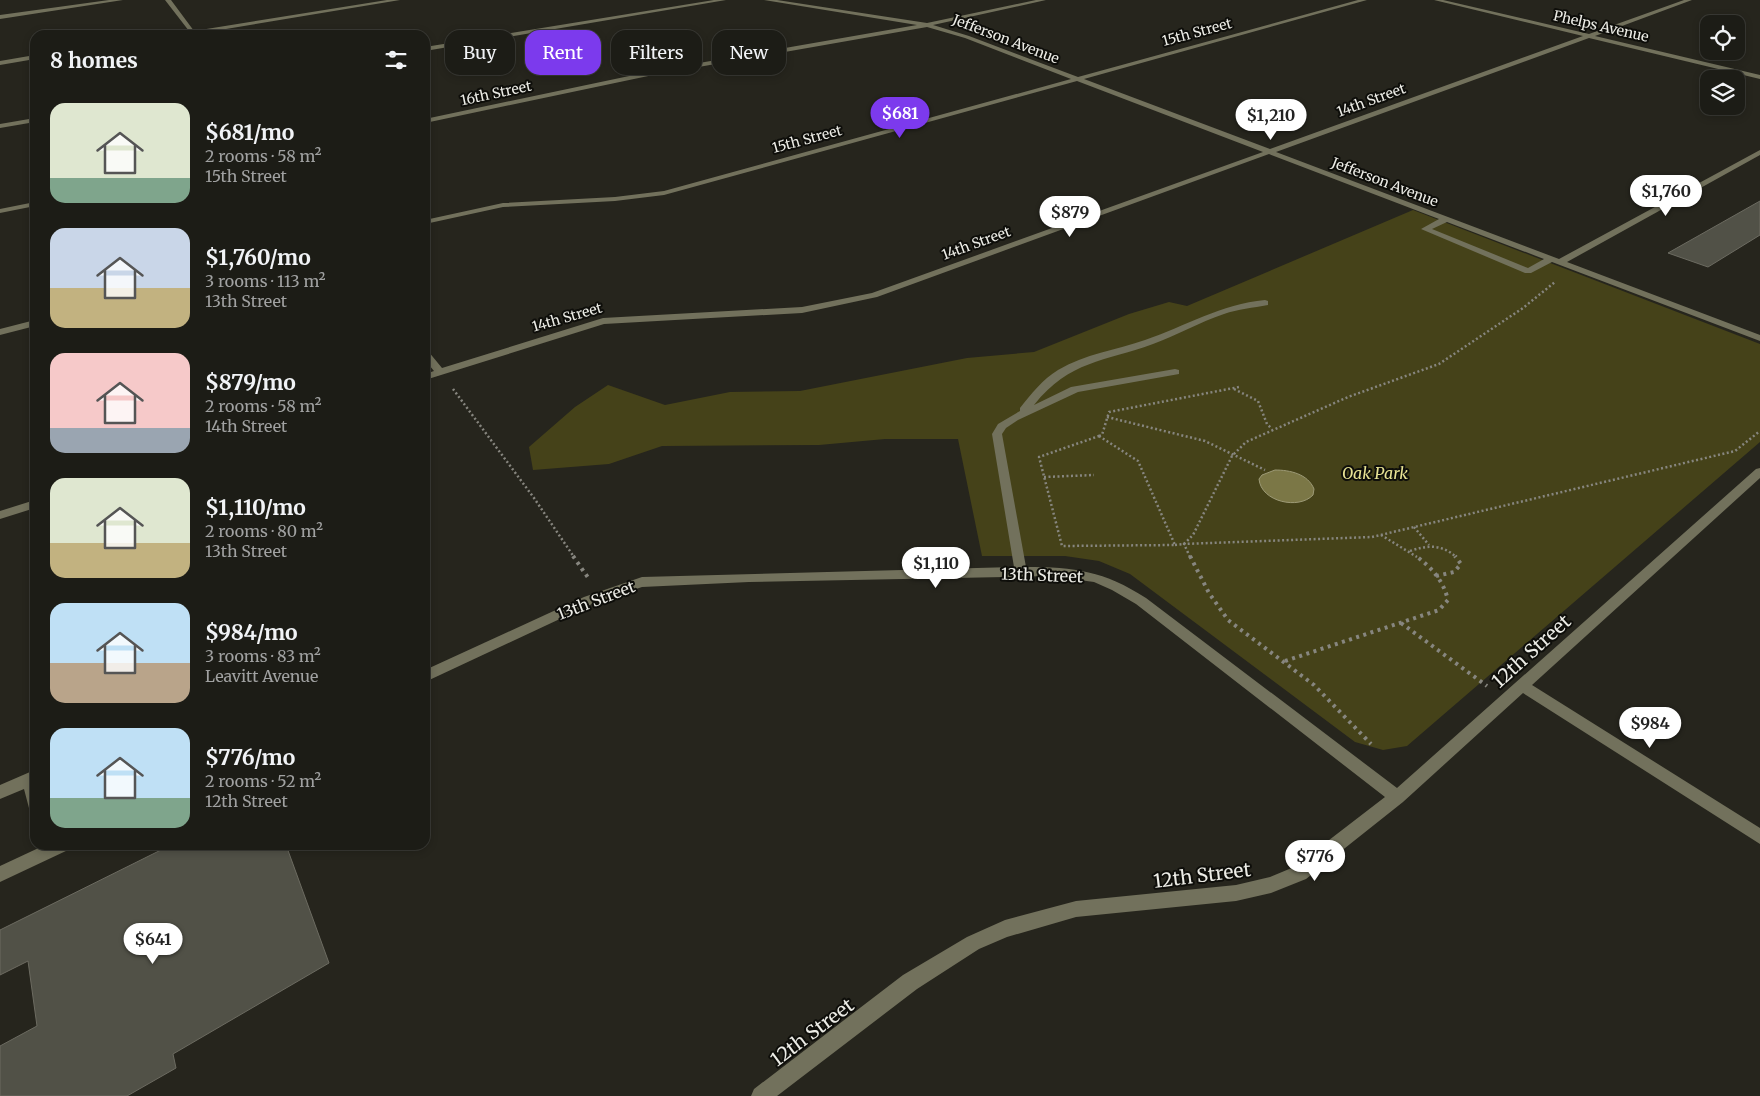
<!DOCTYPE html>
<meta charset="utf-8">
<style>
body{margin:0;font-family:Merriweather,serif;background:#292923;color:#f1f3f6;height:100vh;display:flex;flex-direction:column;font-size:19px;white-space:nowrap}
*{box-sizing:border-box;margin:0}
p{font-size:16px;color:#a0a1a1}
.icon{flex:none;width:28px;height:28px;fill:none;stroke:currentColor;stroke-width:2;stroke-linecap:round;stroke-linejoin:round}
.map{position:relative;flex:1;overflow:hidden}
.panel{position:absolute;left:30px;top:30px;width:400px;height:820px;display:flex;flex-direction:column;background:#1c1c16;border-radius:15px;box-shadow:0 2px 8px #0003,0 0 0 1px #3a3a35}
.panel>*{flex:none}
.banner{position:absolute;left:445px;top:30px;width:475px;height:45px;display:flex;gap:10px}
.fabs{position:absolute;left:1700px;top:15px;display:grid;gap:10px}
.fabs a{display:grid;place-items:center;width:45px;height:45px;border-radius:10px;background:#1c1c16;box-shadow:0 2px 8px #0003,0 0 0 1px #3a3a35;font-size:25px}
.price{position:absolute;translate:-50% -42px;padding:0 11px;border-radius:18px;background:#fff;color:#222;font-size:16px;line-height:32px;filter:drop-shadow(0 1px 2px #0008)}
.price::after{content:'';position:absolute;left:50%;top:30px;width:15px;height:11px;margin-left:-8px;background:inherit;clip-path:polygon(0 0,100% 0,50% 100%)}
.price.active{background:#7c3aed;color:#fff}
ul{padding:0;list-style:none}
li{display:flex;align-items:center;gap:15px;height:125px;padding:0 20px}
li span{display:grid;place-items:center;flex:none;width:140px;height:100px;border-radius:15px;color:#555}
li>.icon{margin-inline-start:auto}
span .icon{width:60px;height:60px;fill:#fffc;stroke-width:1}
li b{font-size:21px}
h2{display:flex;justify-content:space-between;align-items:center;height:60px;padding:0 20px;font-size:21px}
.tag{padding:0 18px;border-radius:15px;background:#1c1c16;box-shadow:0 2px 8px #0003,0 0 0 1px #3a3a35;font-size:18px;line-height:45px}
.tag.active{background:#7c3aed;color:#fff}
.map>svg:first-child{display:block}
.green{fill:#454219}
.water{fill:#7b7746;stroke:#9d9a76}
.building{fill:#515147;stroke:#6c6b61}
.lines{fill:none;stroke-linecap:round;stroke-linejoin:round}
.path-far1{stroke:#87867f;stroke-width:2.5;stroke-dasharray:2 2.5;stroke-linecap:butt}
.path{stroke:#87867f;stroke-width:4;stroke-dasharray:3 4.5;stroke-linecap:butt}
.minor{fill:#72715c;fill-rule:evenodd}
.labels{text-anchor:middle;stroke-width:4;stroke-linejoin:round;paint-order:stroke}
.far-street-label{font-size:14px;fill:#ecece6;stroke:#0e0e0a}
.park-label{font-size:16px;font-style:italic;fill:#e8e394;stroke:#0e0e0a}
.street-label{font-size:16px;fill:#ecece6;stroke:#0e0e0a}
.near-street-label{font-size:19px;fill:#ecece6;stroke:#0e0e0a}
</style>
<div class="map">
<svg width="1760" height="1096" viewBox="0 0 1760 1096">
<rect width="100%" height="100%" fill="#26251d"/>
<polygon class="green" points="1413,210 1760,344 1760,442 1407,746 1383,750 1355,742 1130,574 1099,561 1065,556 982,556 958,439 885,439 819,445 662,446 609,464 533,470 529,447 575,407 608,385 665,405 730,392 800,391 967,358 1034,352 1129,314 1169,302 1187,306"/>
<path class="water" d="M1275 470C1290 470 1308 474 1314 489L1313 495C1299 510 1261 502 1259 479L1262 475Z"/>
<g class="building">
<polygon points="1760,201 1760,235 1708,267 1668,253"/>
<polygon points="171,845 286,845 329,963 173,1054 176,1068 127,1096 0,1096 0,1046 37,1026 28,961 0,975 0,930"/>
</g>
<g class="lines">
<g class="path-far1">
<polyline points="453,389 534,498 574,557"/>
<polyline points="1234,389 1258,401 1267,424 1272,429"/>
<polyline points="1107,417 1205,441 1265,470"/>
<polygon points="1099,436 1138,461 1175,545 1062,546 1039,457"/>
<polyline points="1099,436 1102,435 1109,412 1239,387"/>
<polyline points="1044,477 1094,475"/>
<polyline points="1414,527 1429,545"/>
<polyline points="1381,535 1417,557"/>
<polyline points="1175,545 1184,544 1193,535 1232,456 1246,442 1348,397 1439,364 1523,308 1555,282"/>
<path d="M1410 551C1427 545 1442 544 1456 557"/>
<polyline points="1190,557 1184,544 1372,537 1735,451 1760,431"/>
</g>
<g class="path">
<polyline points="573,556 589,579"/>
<polyline points="1190,556 1209,593 1228,620 1314,685 1371,744"/>
<polyline points="1436,576 1454,572 1461,564 1455,556"/>
<polyline points="1401,623 1487,686"/>
<path d="M1285 661 1439 610 1448 600C1443 580 1432 568 1416 556"/>
</g>
<g class="minor">
<polygon points="109,0 123,0 0,19 0,15"/>
<polygon points="165,0 171,0 194,31 387,0 400,0 196,34 197,35 173,35 189,31"/>
<polygon points="714,0 726,0 425,51 425,47"/>
<path d="M764 0H777L927 23 1036 0H1046L933 25 969 36 1078 77 1358 0H1367L1084 79 1270 149 1583 36 1434 0H1443L1589 34 1684 0H1692L1595 36 1760 75V79L1589 38 1276 152 1559 259 1760 150V155L1567 262 1760 335V341L1552 262 1531 273H1525L1421 229 1439 219 1269 154 877 297 802 313 604 324 425 380V374L434 371 425 360V350L428 351 442 368 603 318 802 307 872 293 1263 152 1077 81 664 195 615 201 503 207 425 224V220L503 203 615 197 664 191 1071 79 965 38 927 27 653 75 425 123V119L653 71 917 25ZM1447 222 1544 259 1528 268 1432 229Z"/>
<polygon points="35,55 35,59 0,65 0,61"/>
<polygon points="35,118 35,122 0,128 0,124"/>
<polygon points="35,202 35,206 0,213 0,209"/>
<path d="M1265 300 1268 301V305C1253 308 1238 309 1224 314 1200 322 1177 335 1153 344 1104 362 1070 360 1034 405L1071 387 1175 369 1179 370V374L1078 392 1018 420 1006 428 1002 434 1026 567C1075 567 1104 571 1146 598L1397 788 1756 469 1760 468V478L1532 685 1760 828V844L1523 693 1403 802 1306 879 1271 893 1236 901 1076 917 1007 937 979 949 917 989 777 1096H751L754 1089 903 975 967 937 1005 920 1076 901 1236 885 1270 877 1294 867 1385 797 1136 604 1112 590 1094 582 1051 576 749 582 642 587 594 603 425 682V670L584 597 642 577 1014 567 992 434 998 424 1020 411V408C1031 394 1043 379 1058 370 1085 354 1116 350 1145 340 1186 326 1221 304 1265 300Z"/>
<polygon points="35,320 35,326 0,335 0,329"/>
<polygon points="35,500 35,508 0,519 0,511"/>
<polygon points="30,772 35,774 35,810 29,808 24,789 0,799 0,785"/>
<polygon points="45,845 70,845 68,850 0,882 0,866"/>
</g>
</g>
<g class="labels">
<g class="far-street-label">
<text transform="translate(1601 26) rotate(13)" y="5">Phelps Avenue</text>
<text transform="translate(1197 32) rotate(-15)" y="5">15th Street</text>
<text transform="translate(1006 39) rotate(21)" y="5">Jefferson Avenue</text>
<text transform="translate(496 93) rotate(-12)" y="5">16th Street</text>
<text transform="translate(1371 100) rotate(-20)" y="5">14th Street</text>
<text transform="translate(807 139) rotate(-15)" y="5">15th Street</text>
<text transform="translate(1385 182) rotate(21)" y="5">Jefferson Avenue</text>
<text transform="translate(976 243) rotate(-20)" y="5">14th Street</text>
<text transform="translate(567 317) rotate(-16)" y="5">14th Street</text>
</g>
<g class="park-label">
<text x="1375" y="479">Oak Park</text>
</g>
<g class="street-label">
<text transform="translate(1042 575) rotate(2)" y="6">13th Street</text>
<text transform="translate(596 600) rotate(-21)" y="6">13th Street</text>
</g>
<g class="near-street-label">
<text transform="translate(1531 651) rotate(-42)" y="7">12th Street</text>
<text transform="translate(1202 875) rotate(-7)" y="7">12th Street</text>
<text transform="translate(812 1032) rotate(-37)" y="7">12th Street</text>
</g>
</g>
</svg>
<div class="fabs">
<a><svg class="icon" aria-label="locate" viewBox="0 0 24 24"><circle cx="12" cy="12" r="6"/><path d="M12 2v4M12 18v4M2 12h4M18 12h4"/></svg></a>
<a><svg class="icon" aria-label="layers" viewBox="0 0 24 24"><path d="M12 4l9 5-9 5-9-5zM3 14l9 5 9-5"/></svg></a>
</div>
<b class="price active" style="left:900px;top:139px">$681</b>
<b class="price" style="left:1271px;top:141px">$1,210</b>
<b class="price" style="left:1666px;top:217px">$1,760</b>
<b class="price" style="left:1070px;top:238px">$879</b>
<b class="price" style="left:936px;top:589px">$1,110</b>
<b class="price" style="left:1650px;top:749px">$984</b>
<b class="price" style="left:1315px;top:882px">$776</b>
<b class="price" style="left:153px;top:965px">$641</b>
<div class="banner">
<a class="tag">Buy</a>
<a class="tag active">Rent</a>
<a class="tag">Filters</a>
<a class="tag">New</a>
</div>
<section class="panel">
<h2>8 homes<svg class="icon" aria-label="filters" viewBox="0 0 24 24"><path d="M4 7h16M4 17h16"/><circle cx="9" cy="7" r="2"/><circle cx="15" cy="17" r="2"/></svg></h2>
<ul>
<li><span style="background:linear-gradient(#dfe7d0 75%,#7fa58c 0)"><svg class="icon" aria-label="home" viewBox="0 0 24 24"><path d="M3 11l9-7 9 7M6 9v11h12V9"/></svg></span><div><b>$681/mo</b><p>2 rooms · 58 m²</p><p>15th Street</p></div></li>
<li><span style="background:linear-gradient(#c9d6e8 60%,#c2b280 0)"><svg class="icon" aria-label="home" viewBox="0 0 24 24"><path d="M3 11l9-7 9 7M6 9v11h12V9"/></svg></span><div><b>$1,760/mo</b><p>3 rooms · 113 m²</p><p>13th Street</p></div></li>
<li><span style="background:linear-gradient(#f6c9c9 75%,#9aa5b1 0)"><svg class="icon" aria-label="home" viewBox="0 0 24 24"><path d="M3 11l9-7 9 7M6 9v11h12V9"/></svg></span><div><b>$879/mo</b><p>2 rooms · 58 m²</p><p>14th Street</p></div></li>
<li><span style="background:linear-gradient(#dfe7d0 65%,#c2b280 0)"><svg class="icon" aria-label="home" viewBox="0 0 24 24"><path d="M3 11l9-7 9 7M6 9v11h12V9"/></svg></span><div><b>$1,110/mo</b><p>2 rooms · 80 m²</p><p>13th Street</p></div></li>
<li><span style="background:linear-gradient(#bfe0f5 60%,#b9a48a 0)"><svg class="icon" aria-label="home" viewBox="0 0 24 24"><path d="M3 11l9-7 9 7M6 9v11h12V9"/></svg></span><div><b>$984/mo</b><p>3 rooms · 83 m²</p><p>Leavitt Avenue</p></div></li>
<li><span style="background:linear-gradient(#bfe0f5 70%,#7fa58c 0)"><svg class="icon" aria-label="home" viewBox="0 0 24 24"><path d="M3 11l9-7 9 7M6 9v11h12V9"/></svg></span><div><b>$776/mo</b><p>2 rooms · 52 m²</p><p>12th Street</p></div></li>
</ul>
</section>
</div>
